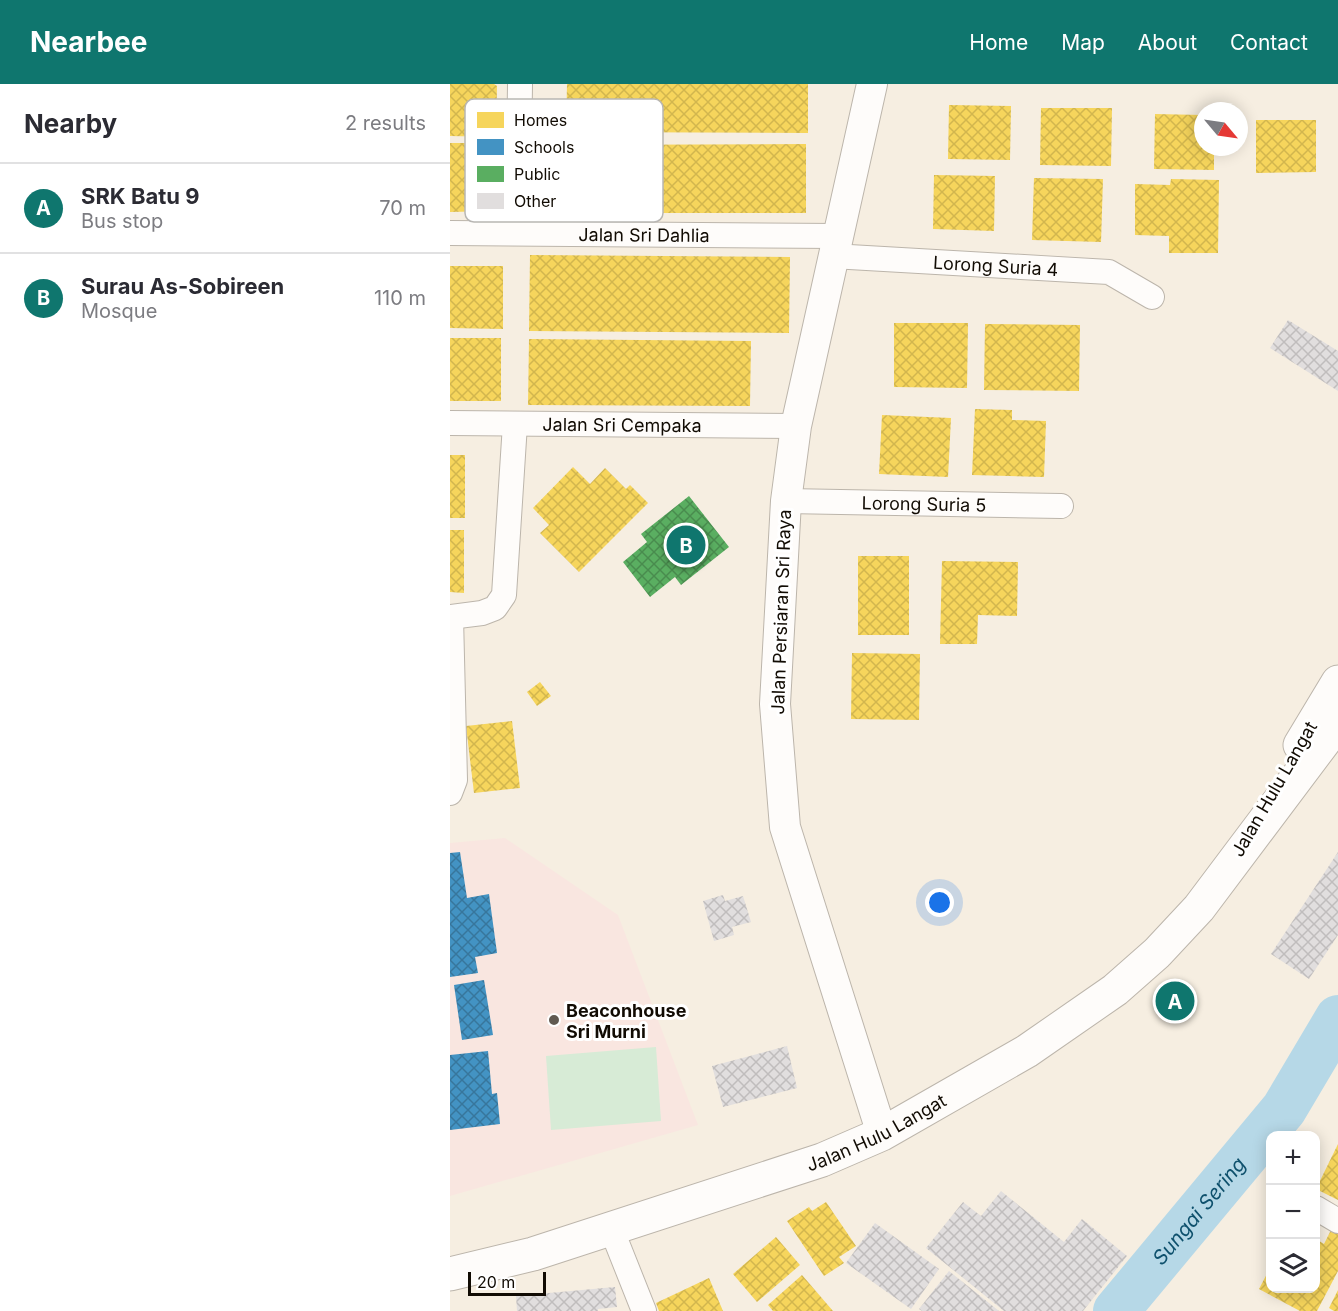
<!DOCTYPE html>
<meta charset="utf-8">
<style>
:root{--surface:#fff;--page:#f7f7f7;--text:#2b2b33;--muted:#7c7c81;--line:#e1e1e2;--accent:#0f766e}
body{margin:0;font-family:Inter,sans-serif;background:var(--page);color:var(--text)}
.controls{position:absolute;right:18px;bottom:18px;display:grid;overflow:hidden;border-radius:12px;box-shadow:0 3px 15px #0003}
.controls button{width:54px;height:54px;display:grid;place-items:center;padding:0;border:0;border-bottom:2px solid var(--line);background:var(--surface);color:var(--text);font:30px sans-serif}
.compass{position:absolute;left:744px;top:18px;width:54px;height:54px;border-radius:50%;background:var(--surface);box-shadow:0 3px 15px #0003;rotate:119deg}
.scale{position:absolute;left:18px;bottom:15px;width:78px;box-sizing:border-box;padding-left:6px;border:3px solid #110b03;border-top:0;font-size:16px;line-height:21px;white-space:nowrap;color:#110b03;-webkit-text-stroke:4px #fff;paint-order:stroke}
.you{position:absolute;left:490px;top:819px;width:21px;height:21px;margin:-15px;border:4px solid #fff;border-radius:50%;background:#1a73e8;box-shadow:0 0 0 9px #1a73e833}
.badge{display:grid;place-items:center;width:39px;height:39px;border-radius:50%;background:var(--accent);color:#fff;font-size:20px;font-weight:700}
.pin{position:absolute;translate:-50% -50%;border:3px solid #fff;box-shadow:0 2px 6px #0006}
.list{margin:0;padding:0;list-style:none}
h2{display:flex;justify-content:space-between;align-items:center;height:78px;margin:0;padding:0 24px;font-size:26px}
h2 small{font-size:20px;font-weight:400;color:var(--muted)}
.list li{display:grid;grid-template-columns:39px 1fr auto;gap:18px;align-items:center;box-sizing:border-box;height:90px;padding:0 24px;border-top:2px solid var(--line)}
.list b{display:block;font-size:22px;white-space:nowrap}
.list p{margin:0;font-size:20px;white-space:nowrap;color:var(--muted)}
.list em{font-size:20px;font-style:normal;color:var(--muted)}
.icon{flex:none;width:33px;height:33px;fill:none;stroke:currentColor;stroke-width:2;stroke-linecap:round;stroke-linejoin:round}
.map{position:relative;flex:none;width:888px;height:1227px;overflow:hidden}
header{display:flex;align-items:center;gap:36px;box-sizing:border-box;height:84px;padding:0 30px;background:var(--accent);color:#fff}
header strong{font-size:28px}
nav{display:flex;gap:33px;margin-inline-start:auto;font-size:21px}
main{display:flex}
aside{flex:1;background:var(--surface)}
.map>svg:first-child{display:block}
</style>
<header>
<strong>Nearbee</strong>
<nav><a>Home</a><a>Map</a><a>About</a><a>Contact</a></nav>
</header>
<main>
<aside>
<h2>Nearby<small>2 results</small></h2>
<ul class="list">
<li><span class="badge">A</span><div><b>SRK Batu 9</b><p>Bus stop</p></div><em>70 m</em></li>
<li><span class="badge">B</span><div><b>Surau As-Sobireen</b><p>Mosque</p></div><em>110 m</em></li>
</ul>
</aside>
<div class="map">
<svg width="888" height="1227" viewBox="0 0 888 1227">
<defs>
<pattern id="homes-cross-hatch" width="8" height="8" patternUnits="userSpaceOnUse" patternTransform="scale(1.5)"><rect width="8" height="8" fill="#f6d55c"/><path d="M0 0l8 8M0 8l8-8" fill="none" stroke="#d2b64e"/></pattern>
<pattern id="schools-cross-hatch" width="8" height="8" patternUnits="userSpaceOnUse" patternTransform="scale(1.5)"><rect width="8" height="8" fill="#4393c3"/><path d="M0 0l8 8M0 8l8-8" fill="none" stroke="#37769c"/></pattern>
<pattern id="public-cross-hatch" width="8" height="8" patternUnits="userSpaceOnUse" patternTransform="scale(1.5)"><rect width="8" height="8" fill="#5aae61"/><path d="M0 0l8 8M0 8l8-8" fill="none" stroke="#498c4e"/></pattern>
<pattern id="building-cross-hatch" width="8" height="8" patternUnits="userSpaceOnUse" patternTransform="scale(1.5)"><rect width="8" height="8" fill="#e1dede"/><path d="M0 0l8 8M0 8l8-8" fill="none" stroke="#c0bdbd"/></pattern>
</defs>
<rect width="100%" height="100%" fill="#f6eee1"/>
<path fill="#f9e6e0" d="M55 754 168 831 248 1041 0 1112V759Z"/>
<path fill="#d7ebd6" d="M206 963 211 1037 101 1046 96 972Z"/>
<g fill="url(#homes-cross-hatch)">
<path d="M0 0H44L47 2 46 53 0 52Z"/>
<path d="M117 0H358V49L116 48Z"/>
<path d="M499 21 561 22 560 76 498 75Z"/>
<path d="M591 24H662L661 82 590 81Z"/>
<path d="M705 30 753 31V63H764V86L704 85Z"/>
<path d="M806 36H866V88L806 89Z"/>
<path d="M0 59H46L45 127 0 128Z"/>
<path d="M356 60V129H102V61Z"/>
<path d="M484 91 545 92 544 147 483 145Z"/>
<path d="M584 94 653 95 651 158 582 156Z"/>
<path d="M721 95 769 96 768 169H719V152L685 151V100L720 101Z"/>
<path d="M80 171 340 173 339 249 79 247Z"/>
<path d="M0 182H53V245L0 244Z"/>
<path d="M444 239H518L517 304 444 303Z"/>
<path d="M535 240 630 241 629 307 534 306Z"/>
<rect x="0" y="254" width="51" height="63"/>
<path d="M79 255 301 257 300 322 78 321Z"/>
<path d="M525 325 562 326V336L596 337 594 393 522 391Z"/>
<path d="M432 331 501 334 498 393 429 390Z"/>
<rect x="0" y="371" width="15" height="63"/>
<path d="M123 383 140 400 155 384 176 405 180 401 198 419 129 488 90 449 99 441 83 424Z"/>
<path d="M0 446H14V509L0 508Z"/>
<rect x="408" y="472" width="51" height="79"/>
<path d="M492 477 568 478 567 532 528 531 527 560H490Z"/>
<path d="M402 569 470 570 469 636 401 635Z"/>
<path d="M90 598 101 612 87 622 77 608Z"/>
<path d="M62 637 70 704 24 709 16 642Z"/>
<path d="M888 1060V1116L866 1105Z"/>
<path d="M376 1118 406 1162 389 1173 394 1179 374 1192 337 1137 359 1123 362 1127Z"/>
<path d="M882 1144 888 1147V1187L867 1227H850L809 1205 820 1184V1204H866V1155L874 1160Z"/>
<path d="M326 1153 350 1181 307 1218 283 1190Z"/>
<path d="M352 1191 383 1227H323L318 1221Z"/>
<path d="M259 1194 273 1227H209L206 1219Z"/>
<path d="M888 1206V1227H884L879 1224Z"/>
</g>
<g fill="url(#schools-cross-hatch)">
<path d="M10 768 17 814 39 810 47 869 25 873 28 889 0 893V769Z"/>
<path d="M34 896 43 951 12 956 4 901Z"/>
<path d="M38 967 42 1010 47 1009 50 1040 0 1046V971Z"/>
</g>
<path fill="url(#public-cross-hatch)" d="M239 412 279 463 231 501 225 493 200 513 173 478 197 458 191 450Z"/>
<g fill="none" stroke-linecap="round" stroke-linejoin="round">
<path stroke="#b6d8e7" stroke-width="46" id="s1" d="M666 1227 834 1025 888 934"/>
</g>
<g fill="url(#building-cross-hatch)">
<path d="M838 236 888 267V307L820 264Z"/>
<path d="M888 768V851L859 895 821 870Z"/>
<path d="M273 811 275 817 293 812 301 838 282 843 284 851 264 857 253 817Z"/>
<path d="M337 962 347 1004 273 1023 262 982Z"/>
<path d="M551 1107 614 1158 632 1135 677 1172 633 1227H554L476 1164 513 1118 531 1132Z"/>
<path d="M425 1139 489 1185 461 1225 396 1179Z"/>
<path d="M499 1187 549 1227H472L469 1225Z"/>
<path d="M165 1203 167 1223 148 1225V1227H67L66 1212Z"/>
</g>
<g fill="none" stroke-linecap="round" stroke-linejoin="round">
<g stroke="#bcb5ab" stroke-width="26">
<g id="minor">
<path id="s2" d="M0 149 387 152"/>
<path d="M68 149 70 0"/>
<path id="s3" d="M382 172 659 188 702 213"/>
<path id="s4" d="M0 339 346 342"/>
<path id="s5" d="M336 417 611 422"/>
<path d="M0 533 32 529 45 524 54 511 65 340"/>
<path d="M0 709 5 696 1 533"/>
<path d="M866 1124 888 1137"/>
<path d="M161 1144 194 1227"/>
</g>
</g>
<g stroke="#bcb5ab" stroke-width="32">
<path id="tertiary" d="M422 0 346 342 336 417 325 620 335 743 432 1050"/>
</g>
<g stroke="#bcb5ab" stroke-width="35">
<g id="secondary">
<path d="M850 661 888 598"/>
<path id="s6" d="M0 1190 83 1170 372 1076 432 1050 577 967 665 906 707 869 749 824 888 639"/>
</g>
</g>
<use href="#minor" stroke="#fefcfa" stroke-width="24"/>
<use href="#tertiary" stroke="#fefcfa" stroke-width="30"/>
<use href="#secondary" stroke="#fefcfa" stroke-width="33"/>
</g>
<circle fill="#615a51" stroke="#fff" stroke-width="2" cx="104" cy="936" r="6"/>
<g text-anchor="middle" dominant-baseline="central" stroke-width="6" stroke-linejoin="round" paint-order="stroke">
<g font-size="18" fill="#110b03" stroke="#fff">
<text stroke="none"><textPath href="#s2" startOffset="194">Jalan Sri Dahlia</textPath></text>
<text stroke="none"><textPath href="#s3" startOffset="164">Lorong Suria 4</textPath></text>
<text stroke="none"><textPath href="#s4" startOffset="172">Jalan Sri Cempaka</textPath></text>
<text stroke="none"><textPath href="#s5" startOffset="138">Lorong Suria 5</textPath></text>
<text transform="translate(331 528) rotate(-88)">Jalan Persiaran Sri Raya</text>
<text transform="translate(824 705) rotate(-60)">Jalan Hulu Langat</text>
<text stroke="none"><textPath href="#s6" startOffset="450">Jalan Hulu Langat</textPath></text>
</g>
<g font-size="18" font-weight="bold" fill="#110b03" stroke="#fff" text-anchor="start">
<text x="116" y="926">Beaconhouse<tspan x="116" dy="21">Sri Murni</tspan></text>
</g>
<g font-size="20" font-style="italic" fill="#0f516d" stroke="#fff">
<text stroke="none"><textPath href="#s1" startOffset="130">Sungai Sering</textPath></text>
</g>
</g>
<rect x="15" y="15" width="198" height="123" rx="9" fill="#fff" stroke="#b8b6b3" stroke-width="1.5"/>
<rect x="27" y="28" width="27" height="16" fill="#f6d55c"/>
<rect x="27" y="55" width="27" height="16" fill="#4393c3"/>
<rect x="27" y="82" width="27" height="16" fill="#5aae61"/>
<rect x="27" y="109" width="27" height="16" fill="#e1dede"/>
<g font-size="16" fill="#110b03">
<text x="64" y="42">Homes</text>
<text x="64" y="69">Schools</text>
<text x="64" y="96">Public</text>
<text x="64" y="123">Other</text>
</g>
</svg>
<div class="controls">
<button>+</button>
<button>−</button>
<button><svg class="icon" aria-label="layers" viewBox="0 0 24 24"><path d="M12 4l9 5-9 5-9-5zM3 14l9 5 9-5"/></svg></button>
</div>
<svg class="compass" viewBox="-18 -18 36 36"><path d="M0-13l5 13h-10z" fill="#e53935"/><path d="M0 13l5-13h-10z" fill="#7c7c81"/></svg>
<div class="scale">20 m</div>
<div class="you"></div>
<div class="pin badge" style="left:725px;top:917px">A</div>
<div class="pin badge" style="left:236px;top:461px">B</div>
</div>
</main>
